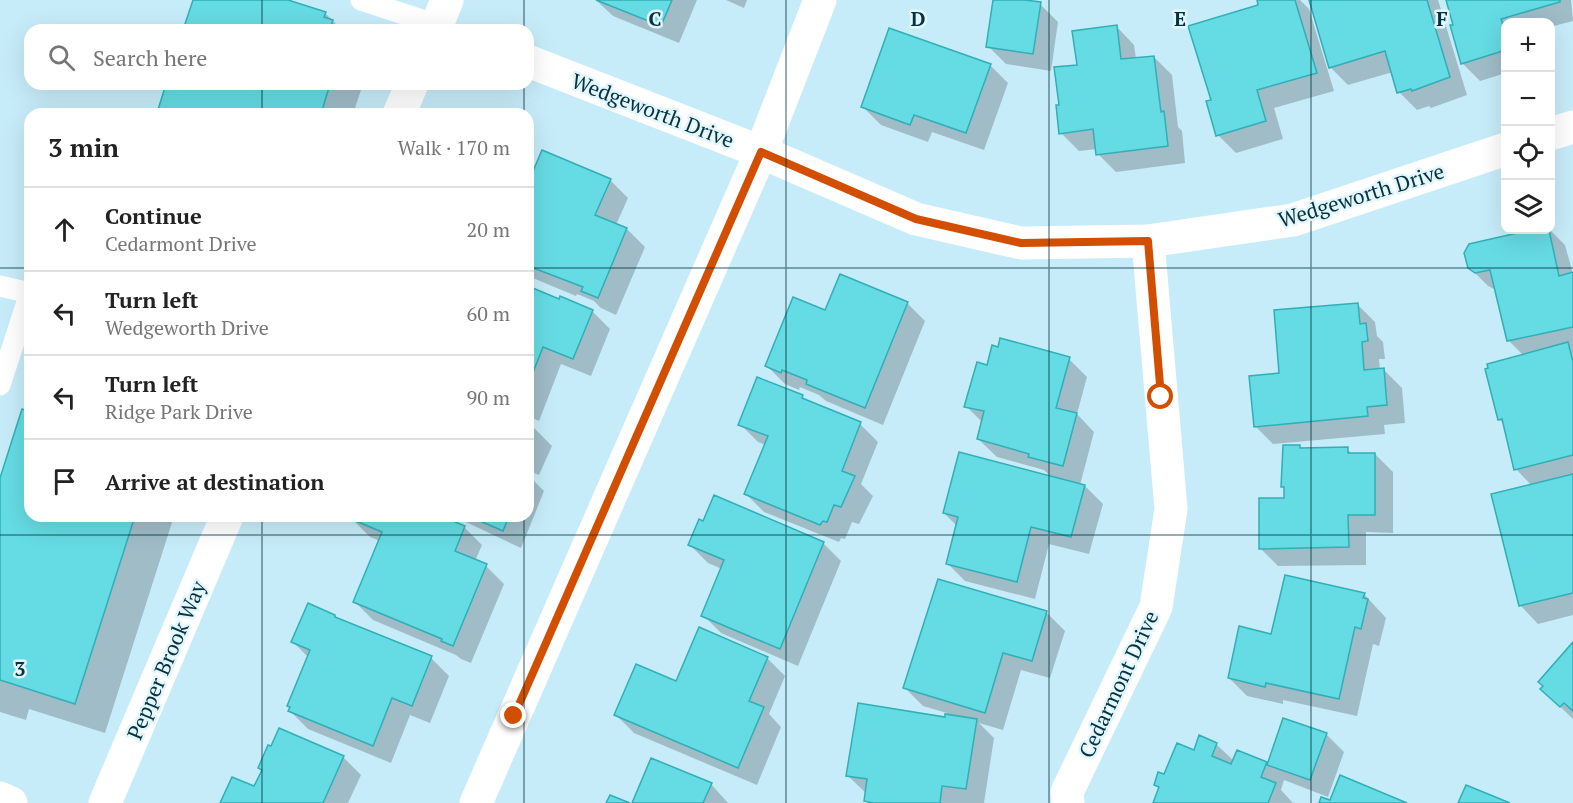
<!DOCTYPE html>
<meta charset="utf-8">
<style>
:root{--surface:#fff;--page:#f2f2f2;--text:#222;--muted:#767676;--line:#e0e0e0}
body{margin:0;font-family:"PT Serif",serif;background:var(--page);color:var(--text)}
.controls{position:absolute;right:18px;top:18px;display:grid;overflow:hidden;border-radius:12px;box-shadow:0 6px 24px #0002}
.controls button{width:54px;height:54px;display:grid;place-items:center;padding:0;border:0;border-bottom:2px solid var(--line);background:var(--surface);color:var(--text);font:30px sans-serif}
.stop{position:absolute;width:18px;height:18px;margin:-14px;border:4px solid #d24e01;border-radius:50%;background:#fff}
.stop.end{background:#d24e01;border-color:#fff;box-shadow:0 2px 6px #0008}
.list{margin:0;padding:0;list-style:none}
h2{display:flex;justify-content:space-between;align-items:center;height:78px;margin:0;padding:0 24px;font-size:26px}
h2 small{font-size:20px;font-weight:400;color:var(--muted)}
.list li{display:grid;grid-template-columns:39px 1fr auto;gap:18px;align-items:center;box-sizing:border-box;height:84px;padding:0 24px;border-top:2px solid var(--line)}
.list b{display:block;font-size:22px;white-space:nowrap}
.list p{margin:0;font-size:20px;white-space:nowrap;color:var(--muted)}
.list em{font-size:20px;font-style:normal;color:var(--muted)}
.icon{flex:none;width:33px;height:33px;fill:none;stroke:currentColor;stroke-width:2;stroke-linecap:round;stroke-linejoin:round}
.map{position:relative;flex:none;width:1573px;height:803px;overflow:hidden}
.search{position:absolute;background:var(--surface);box-shadow:0 6px 24px #0002;left:24px;top:24px;width:510px;height:66px;display:flex;align-items:center;gap:15px;box-sizing:border-box;padding:0 21px;border-radius:18px;color:var(--muted);font-size:22px}
.panel{position:absolute;background:var(--surface);box-shadow:0 6px 24px #0002;left:24px;top:108px;width:510px;height:414px;border-radius:18px}
.map>svg:first-child{display:block}
</style>
<div class="map">
<svg width="1573" height="803" viewBox="0 0 1573 803">
<rect width="100%" height="100%" fill="#c7ecf9"/>
<g fill="#0003">
<path d="M194 0H283L325 13 342 30H185Z"/>
<path d="M596 0H697L679 43 613 16Z"/>
<path d="M726 0H747L744 8Z"/>
<path d="M995 0H1016L1040 4 1058 22 1051 71 1006 64 988 46Z"/>
<path d="M1259 0H1300L1309 9 1334 91 1274 108 1283 139 1236 153 1218 135 1260 6Z"/>
<path d="M1310 0H1438L1467 95 1431 108 1429 106 1417 110 1399 92 1393 72 1348 85 1330 67Z"/>
<path d="M1447 0H1571L1573 21 1550 27V22H1506V73L1480 81 1462 63Z"/>
<path d="M1116 26 1134 45 1136 59 1154 57 1172 75 1178 127 1182 131 1185 163 1116 172 1098 154 1097 149 1079 151 1061 133V106L1078 67Z"/>
<path d="M990 65 1008 83 984 150 932 132 928 142 881 125 863 107Z"/>
<path d="M168 84H363L353 114H160L159 112Z"/>
<path d="M610 180 628 198 616 225 627 229 645 247 616 315 601 308 594 301 577 294 576 296 528 276V187Z"/>
<path d="M1537 230H1550L1565 245 1573 274V615L1538 624 1520 605 1532 486 1516 469 1504 424 1500 420 1524 356 1508 340 1496 290 1488 286 1469 267 1470 245Z"/>
<path d="M528 288 592 311 610 329 591 376 561 364 539 421 528 416Z"/>
<path d="M907 303 925 321 883 425 826 401 819 395 800 387 799 390 785 384 767 366 826 312Z"/>
<path d="M1357 304 1375 322 1377 336 1383 342 1385 359H1379L1380 370H1384L1402 388 1405 423 1384 425 1385 434 1273 444 1255 426 1281 375Z"/>
<path d="M1069 359 1087 377 1077 414 1094 432 1080 485 1085 486 1103 504 1089 554 1049 544 1035 599 965 581 947 563 957 526 944 513 1051 477 1044 470 997 457 978 439 983 423 966 406 988 366Z"/>
<path d="M802 396 807 402 860 424 878 442 861 484 873 496 859 524 852 522 845 539 841 538 839 542 764 512 746 494 766 445 758 442 740 424Z"/>
<path d="M30 401V516H174L105 733 29 709 26 720 0 712V482Z"/>
<path d="M528 425 534 428 552 446 539 475 529 471 528 475Z"/>
<path d="M1299 446 1302 449H1347L1352 454H1375L1393 472V533L1366 532V565L1278 566 1260 548 1285 499V489L1283 487Z"/>
<path d="M528 475 544 491 521 548 453 516H528Z"/>
<path d="M353 516H437L464 527 482 545 475 561 486 566 504 584 471 663 461 659 456 655 373 620 355 602 380 541 370 537 352 519Z"/>
<path d="M823 543 841 561 798 666 721 633 703 615 722 569 708 563 690 545Z"/>
<path d="M939 580 1047 613 1065 631 1050 678 1021 670 1003 730 979 723 994 738 984 803H868L866 800 867 794 848 776 946 719 947 713 923 706 905 688Z"/>
<path d="M1364 594 1386 618 1379 646 1373 644 1357 716 1283 700V704L1247 696 1229 678 1272 636Z"/>
<path d="M334 616 338 619 431 658 449 676 430 723 410 715 391 763 308 729 290 711 308 657 293 642Z"/>
<path d="M1573 644V719L1542 689Z"/>
<path d="M767 658 785 676 769 714 781 727 757 785 634 733 616 715 677 683Z"/>
<path d="M1284 719 1326 734 1344 752 1328 797 1284 780 1281 790 1293 803H1154L1160 789 1155 784 1194 752 1216 744 1234 761 1266 764 1268 766Z"/>
<path d="M343 757 361 775 348 803H222L255 788Z"/>
<path d="M711 784 728 803H633Z"/>
</g>
<g fill="#65dbe3" stroke="#30afb7" stroke-width="1.5">
<path d="M193 0H288L326 12 324 17 333 20 330 29 334 30H183Z"/>
<path d="M596 0H672L661 26Z"/>
<path d="M993 0H1025L1041 2 1033 54 986 47Z"/>
<path d="M1257 0H1295L1317 73 1257 90 1266 121 1216 136 1206 101 1211 100 1188 26 1258 5Z"/>
<path d="M1309 0H1427L1450 77 1412 91 1411 89 1397 93 1385 51 1329 68Z"/>
<path d="M1446 0H1560V2L1501 19 1506 34V50L1461 64 1450 25H1453Z"/>
<path d="M1117 25 1121 59 1154 56 1161 112 1164 111 1168 146 1096 155 1093 129 1059 134 1056 105H1059L1054 67 1077 65 1072 31Z"/>
<path d="M889 28 991 64 966 133 914 115 910 125 861 107Z"/>
<path d="M166 84H330L321 114H161L157 113Z"/>
<path d="M542 150 611 179 595 215 627 228 598 298 581 291 583 287 528 266V183Z"/>
<path d="M1530 230H1549L1559 276 1573 272V327L1507 341 1490 270 1475 273 1468 268 1464 253 1469 244Z"/>
<path d="M840 274 908 302 865 408 806 384 807 380 782 370 781 373 765 366 793 297 825 310Z"/>
<path d="M528 286 559 299 560 296 593 310 573 359 543 347 528 385Z"/>
<path d="M1358 303 1360 324 1366 323 1368 341 1362 342 1364 370 1384 368 1387 405 1367 407 1368 416 1254 427 1249 376 1279 373 1274 310Z"/>
<path d="M1000 338 1070 357 1056 408 1077 413 1063 466 1028 457 1029 454 977 439 984 411 964 407 977 362 987 365 992 345 998 347Z"/>
<path d="M1568 342 1573 362V455L1514 470 1502 419 1498 420 1485 369 1488 368 1487 364Z"/>
<path d="M757 377 803 395 802 398 861 422 842 471 855 476 841 507 834 505 827 522 823 521 820 525 744 494 768 436 738 425Z"/>
<path d="M30 396V516H135L75 704 0 680V478L22 409 25 410Z"/>
<path d="M1283 445H1300V448L1348 447V453H1375V515H1348L1349 547 1259 549V498H1284V487H1281Z"/>
<path d="M959 452 1085 485 1071 537 1031 527 1017 582 946 564 958 517 943 513Z"/>
<path d="M1573 474V593L1519 606 1491 494Z"/>
<path d="M714 495 824 542 780 649 701 616 724 560 688 545 699 519 703 521Z"/>
<path d="M352 516H441L465 526 455 551 487 564 453 646 441 641 442 639 353 602 382 532 351 519Z"/>
<path d="M473 516H509L503 531 473 518Z"/>
<path d="M1285 575 1365 593 1363 598 1368 599 1361 629 1355 627 1339 699 1266 683 1265 687 1228 678 1239 626 1271 634Z"/>
<path d="M938 579 1047 611 1032 661 1003 653 985 713 903 688Z"/>
<path d="M308 603 335 615V617L432 656 412 706 392 698 373 746 288 711 290 707 287 706 310 650 291 642Z"/>
<path d="M699 627 768 657 749 701 764 707 738 768 614 715 636 664 676 681Z"/>
<path d="M1573 642V711L1564 703 1560 707 1540 689 1543 686 1538 682Z"/>
<path d="M858 703 945 717V714L977 719 966 789 942 786 940 803H873L864 801 867 779 846 776Z"/>
<path d="M1283 718 1327 733 1310 780 1267 765Z"/>
<path d="M279 728 344 756 323 803H220L232 777 254 786 262 770 258 768 268 745 271 746Z"/>
<path d="M1199 735 1217 743 1212 756 1231 764 1237 750 1267 762 1261 777 1276 783 1268 803H1153L1159 787 1154 785 1158 772 1164 774 1177 743 1194 750Z"/>
<path d="M651 758 712 783 703 803H632Z"/>
<path d="M1340 775 1407 803H1319L1321 797 1330 800Z"/>
<path d="M1466 785 1510 803H1458Z"/>
<path d="M610 795 630 803H606Z"/>
</g>
<g fill="none" stroke-linecap="round" stroke-linejoin="round">
<g stroke="#fff" stroke-width="21">
<path d="M361 0 437 25"/>
<path d="M0 286 30 293"/>
<path d="M0 385 30 293"/>
</g>
<g stroke="#fff" stroke-width="33">
<path d="M435 30 447 0"/>
<path d="M528 61 761 152 916 219 1021 243 1148 241 1293 220 1506 149"/>
<path d="M399 114 412 84"/>
<path d="M1550 134 1573 127"/>
<path d="M105 803 227 516"/>
<path d="M476 803 761 152 820 0"/>
<path d="M1068 803 1067 792 1156 607 1171 509 1148 241"/>
</g>
<path stroke="#fff" stroke-width="33" d="M0 798 11 803"/>
</g>
<g fill="none" stroke-linecap="round" stroke-linejoin="round">
<path stroke="#d24e01" stroke-width="8" d="M514 716 761 152 916 219 1021 243 1148 241 1161 397"/>
</g>
<path fill="none" stroke="#033340" stroke-width="1.5" stroke-opacity="0.55" d="M262 0V30M524 0V30M786 0V803M1049 0V803M1311 0V803M262 84V114M524 84V114M0 268H30M528 268H1573M262 516V803M524 516V803M0 535H1573"/>
<g text-anchor="middle" dominant-baseline="central" stroke-width="5" stroke-linejoin="round" paint-order="stroke">
<g font-size="21" fill="#033340" stroke="#e3f6fc">
<text transform="translate(653 110) rotate(21)">Wedgeworth Drive</text>
<text transform="translate(1361 195) rotate(-17)">Wedgeworth Drive</text>
<text transform="translate(166 660) rotate(-67)">Pepper Brook Way</text>
<text transform="translate(1118 684) rotate(-65)">Cedarmont Drive</text>
</g>
</g>
<g font-size="20" text-anchor="middle" font-weight="bold" fill="#033340" stroke="#e3f6fc" stroke-width="5" stroke-linejoin="round" paint-order="stroke">
<text x="655" y="26">C</text>
<text x="918" y="26">D</text>
<text x="1180" y="26">E</text>
<text x="1442" y="26">F</text>
<text x="20" y="676">3</text>
</g>
</svg>
<div class="controls">
<button>+</button>
<button>−</button>
<button><svg class="icon" aria-label="locate" viewBox="0 0 24 24"><circle cx="12" cy="12" r="6"/><path d="M12 2v4M12 18v4M2 12h4M18 12h4"/></svg></button>
<button><svg class="icon" aria-label="layers" viewBox="0 0 24 24"><path d="M12 4l9 5-9 5-9-5zM3 14l9 5 9-5"/></svg></button>
</div>
<div class="stop" style="left:1161px;top:397px"></div>
<div class="stop end" style="left:514px;top:716px"></div>
<div class="search"><svg class="icon" aria-label="search" viewBox="0 0 24 24"><circle cx="10" cy="10" r="6"/><path d="M15 15l6 6"/></svg>Search here</div>
<section class="panel">
<h2>3 min<small>Walk · 170 m</small></h2>
<ul class="list">
<li><svg class="icon" aria-label="ahead" viewBox="0 0 24 24"><path d="M12 20V5M6 11l6-6 6 6"/></svg><div><b>Continue</b><p>Cedarmont Drive</p></div><em>20 m</em></li>
<li><svg class="icon" aria-label="left" viewBox="0 0 24 24"><path d="M17 20v-9H6M10 6l-5 5 5 5"/></svg><div><b>Turn left</b><p>Wedgeworth Drive</p></div><em>60 m</em></li>
<li><svg class="icon" aria-label="left" viewBox="0 0 24 24"><path d="M17 20v-9H6M10 6l-5 5 5 5"/></svg><div><b>Turn left</b><p>Ridge Park Drive</p></div><em>90 m</em></li>
<li><svg class="icon" aria-label="arrive" viewBox="0 0 24 24"><path d="M6 21V4h12l-3 4 3 4H6"/></svg><div><b>Arrive at destination</b></div></li>
</ul>
</section>
</div>
